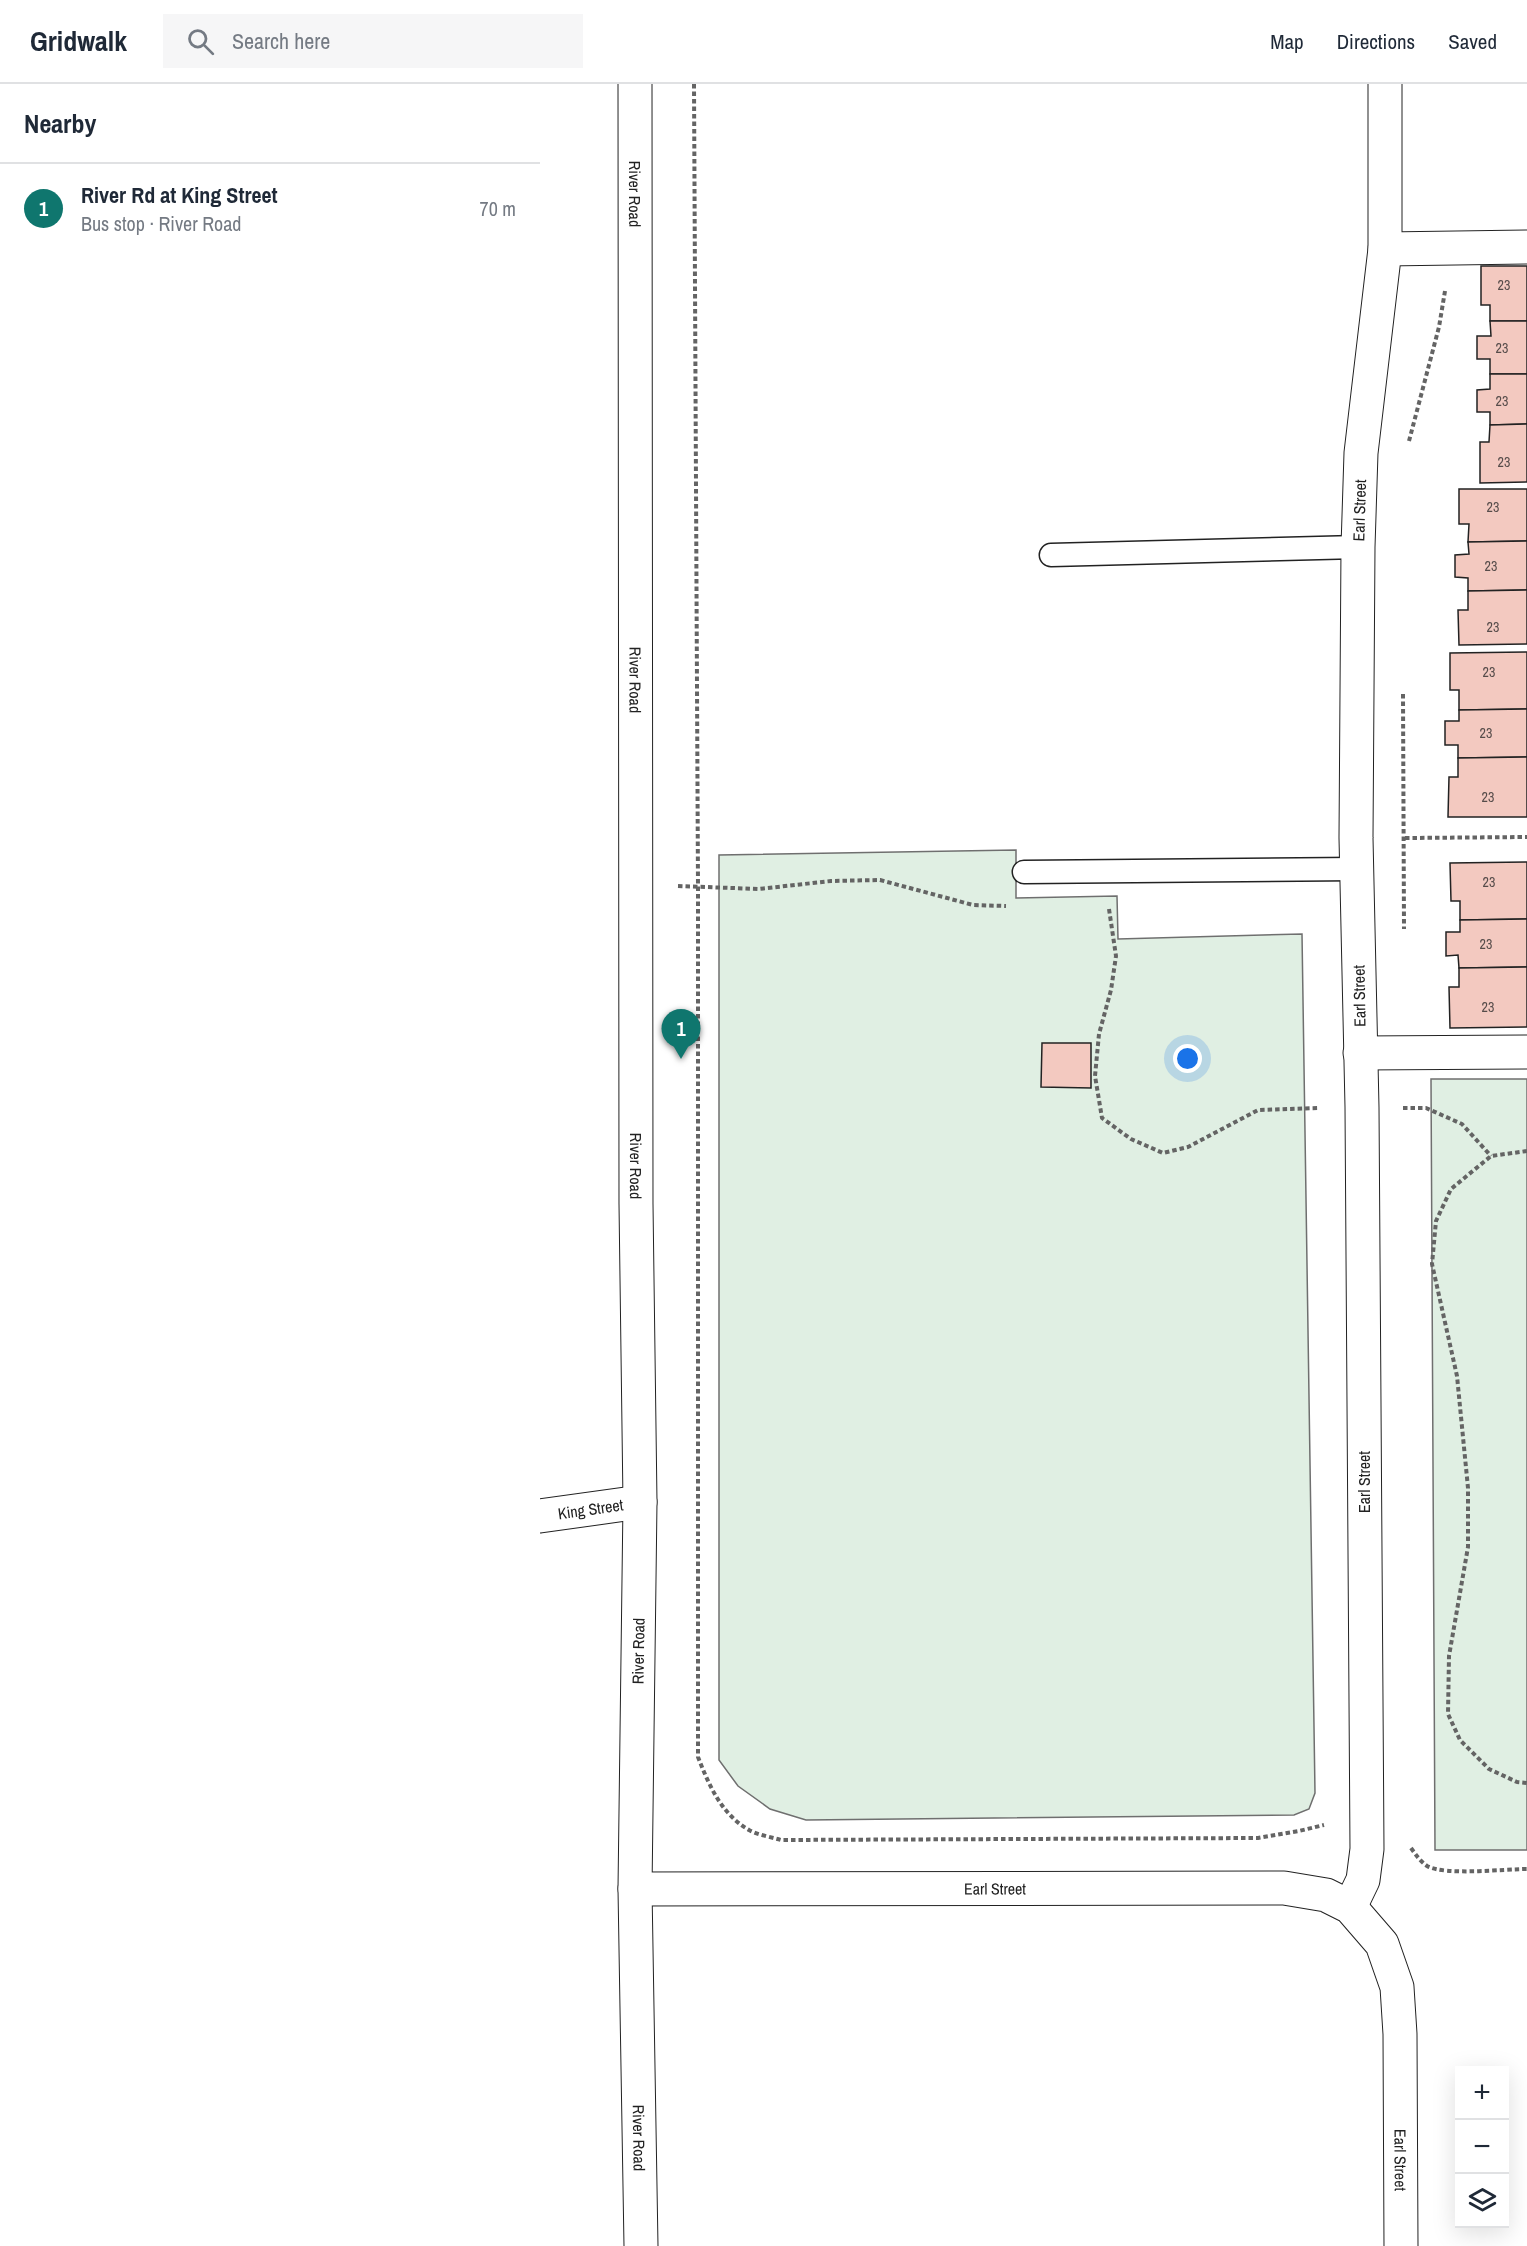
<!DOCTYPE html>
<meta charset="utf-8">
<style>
:root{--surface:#fff;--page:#f6f6f7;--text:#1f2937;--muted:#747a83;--line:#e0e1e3;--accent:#0f766e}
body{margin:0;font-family:"Archivo Narrow",sans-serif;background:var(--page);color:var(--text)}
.controls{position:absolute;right:18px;bottom:18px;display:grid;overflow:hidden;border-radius:0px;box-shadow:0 6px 24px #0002}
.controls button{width:54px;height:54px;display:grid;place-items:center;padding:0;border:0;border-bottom:2px solid var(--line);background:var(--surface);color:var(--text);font:30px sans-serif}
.you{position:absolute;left:648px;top:975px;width:21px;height:21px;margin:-15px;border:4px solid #fff;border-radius:50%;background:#1a73e8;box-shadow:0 0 0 9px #1a73e833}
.badge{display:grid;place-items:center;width:39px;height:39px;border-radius:50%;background:var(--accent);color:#fff;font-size:20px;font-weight:700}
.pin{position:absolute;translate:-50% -50px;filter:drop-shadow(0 2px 3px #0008)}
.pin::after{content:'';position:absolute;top:32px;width:21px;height:18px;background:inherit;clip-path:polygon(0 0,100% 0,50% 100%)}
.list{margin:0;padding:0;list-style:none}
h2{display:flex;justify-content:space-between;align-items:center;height:78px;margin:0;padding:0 24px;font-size:26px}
h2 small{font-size:20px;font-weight:400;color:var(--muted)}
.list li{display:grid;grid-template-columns:39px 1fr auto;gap:18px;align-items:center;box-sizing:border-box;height:90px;padding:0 24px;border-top:2px solid var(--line)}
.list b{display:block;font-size:22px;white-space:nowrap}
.list p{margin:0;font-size:20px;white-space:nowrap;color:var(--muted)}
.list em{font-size:20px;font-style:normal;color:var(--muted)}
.icon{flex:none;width:33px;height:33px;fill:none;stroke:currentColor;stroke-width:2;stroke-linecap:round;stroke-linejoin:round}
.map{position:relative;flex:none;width:987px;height:2162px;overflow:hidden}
header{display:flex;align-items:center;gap:36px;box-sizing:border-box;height:84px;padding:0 30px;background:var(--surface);border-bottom:2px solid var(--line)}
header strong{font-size:28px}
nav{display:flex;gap:33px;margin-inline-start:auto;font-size:21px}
.search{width:420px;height:54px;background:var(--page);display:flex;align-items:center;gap:15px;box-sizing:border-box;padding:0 21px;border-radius:0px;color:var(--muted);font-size:22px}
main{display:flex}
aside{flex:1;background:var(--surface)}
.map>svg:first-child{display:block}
</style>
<header>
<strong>Gridwalk</strong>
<div class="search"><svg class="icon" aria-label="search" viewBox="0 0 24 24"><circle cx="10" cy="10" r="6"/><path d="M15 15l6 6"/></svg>Search here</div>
<nav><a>Map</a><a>Directions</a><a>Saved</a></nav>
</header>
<main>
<aside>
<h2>Nearby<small></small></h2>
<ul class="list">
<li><span class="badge">1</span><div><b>River Rd at King Street</b><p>Bus stop · River Road</p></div><em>70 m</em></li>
</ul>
</aside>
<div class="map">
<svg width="987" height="2162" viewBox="0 0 987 2162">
<rect width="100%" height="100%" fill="#fff"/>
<g fill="#e0efe3" stroke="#6f6f6f" stroke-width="1.5">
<path d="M476 766V814L577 812 578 855 762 850 775 1709 769 1725 754 1731 266 1736 230 1725 198 1702 179 1676V771Z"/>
<path d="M891 995H987V1766H895Z"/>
</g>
<g fill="#f3c9c0" stroke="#222" stroke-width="1.5">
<path d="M941 182H987V237H950V221H941Z"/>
<path d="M950 237H987V290H950V275H937V252H951Z"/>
<path d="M950 290H987V340L950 341V328H937V306L950 305Z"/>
<path d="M987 340V398L940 399V358H949L950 341Z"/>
<path d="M919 405H987V457L928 458 929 440H919Z"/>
<path d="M987 457V506L928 507V494L915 493V471L929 470 928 458Z"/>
<path d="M987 506V560L919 561 918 526H928V507Z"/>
<path d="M987 568V625L919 626V606H910V569Z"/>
<path d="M987 625V673L918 674V661H905V637H919V626Z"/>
<path d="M987 673V733H908L909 693H918V674Z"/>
<path d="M987 778V835L920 836V817H911L910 779Z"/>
<path d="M987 835V883L919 884 918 871 906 872V848H920V836Z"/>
<path d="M987 883V943L910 944 909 903H919V884Z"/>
<path d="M502 959H551V1004L501 1003Z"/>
</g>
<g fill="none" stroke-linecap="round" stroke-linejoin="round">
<g stroke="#222" stroke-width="25">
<g id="service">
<path d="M511 471 818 463"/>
<path d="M484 788 817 785"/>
</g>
</g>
<g stroke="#222" stroke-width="35">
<g id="minor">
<path d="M845 165 987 163"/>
<path d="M820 969 987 968"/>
<path id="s1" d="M0 1432 100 1418"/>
<path id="s2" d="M95 1805 744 1804 786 1811 810 1823 842 1860 857 1903 860 1950 861 2162"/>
<path id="s3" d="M810 1823 823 1796 827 1765 822 1023 816 754 818 463 821 369 845 165V0"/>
</g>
</g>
<g stroke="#222" stroke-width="35">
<g id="primary">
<path id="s4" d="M95 0 96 1120 100 1418 95 1805 101 2162"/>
</g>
</g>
<g stroke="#646464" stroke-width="4" stroke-dasharray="4.5 3" stroke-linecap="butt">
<path d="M154 0 158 803V1673C169 1701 181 1730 209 1746 218 1751 231 1753 241 1756L718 1754 759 1747 784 1741"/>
<path d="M869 357 899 243 905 207"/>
<path d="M863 610 864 845"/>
<path d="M865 754 987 753"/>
<path d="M138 802 219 805 291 797 340 796 433 821 466 822"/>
<path d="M569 825 576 872 571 906 559 950 555 992 562 1034 591 1055 623 1069 648 1063 718 1026 778 1024"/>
<path d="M863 1024H886L922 1040 951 1072"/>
<path d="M987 1067 951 1072 911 1105 896 1137 892 1180 917 1292 928 1404V1463L909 1572 908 1630 920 1656 949 1685 977 1698 987 1699"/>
<path d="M871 1764C876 1771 880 1777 887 1782 905 1792 965 1785 987 1785"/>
</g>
<use href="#service" stroke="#fff" stroke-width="22"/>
<use href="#minor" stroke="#fff" stroke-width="33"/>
<use href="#primary" stroke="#fff" stroke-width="33"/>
</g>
<g text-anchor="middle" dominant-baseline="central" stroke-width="4.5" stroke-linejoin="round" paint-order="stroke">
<g font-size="14" fill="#564c4a">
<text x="964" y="201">23</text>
<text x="962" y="264">23</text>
<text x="962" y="317">23</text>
<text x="964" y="378">23</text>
<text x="953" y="423">23</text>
<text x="951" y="482">23</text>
<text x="953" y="543">23</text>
<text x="949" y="588">23</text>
<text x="946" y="649">23</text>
<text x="948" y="713">23</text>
<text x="949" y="798">23</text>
<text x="946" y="860">23</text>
<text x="948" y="923">23</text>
</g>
<g font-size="16" fill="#222" stroke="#fff">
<text stroke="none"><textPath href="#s4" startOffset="110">River Road</textPath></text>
<text stroke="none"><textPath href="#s3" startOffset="1400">Earl Street</textPath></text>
<text stroke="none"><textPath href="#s4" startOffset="596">River Road</textPath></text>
<text transform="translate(819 912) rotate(-91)">Earl Street</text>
<text stroke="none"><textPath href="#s4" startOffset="1082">River Road</textPath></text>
<text transform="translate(824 1398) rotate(-90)">Earl Street</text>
<text stroke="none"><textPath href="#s1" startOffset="51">King Street</textPath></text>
<text transform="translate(98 1567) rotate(-89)">River Road</text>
<text stroke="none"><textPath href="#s2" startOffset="360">Earl Street</textPath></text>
<text stroke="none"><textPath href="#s4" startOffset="2054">River Road</textPath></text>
<text stroke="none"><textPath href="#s2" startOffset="986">Earl Street</textPath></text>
</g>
</g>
</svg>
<div class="controls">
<button>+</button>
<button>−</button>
<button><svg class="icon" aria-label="layers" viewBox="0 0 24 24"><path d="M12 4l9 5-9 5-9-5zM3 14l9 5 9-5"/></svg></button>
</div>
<div class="you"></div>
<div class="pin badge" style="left:141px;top:975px">1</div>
</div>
</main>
